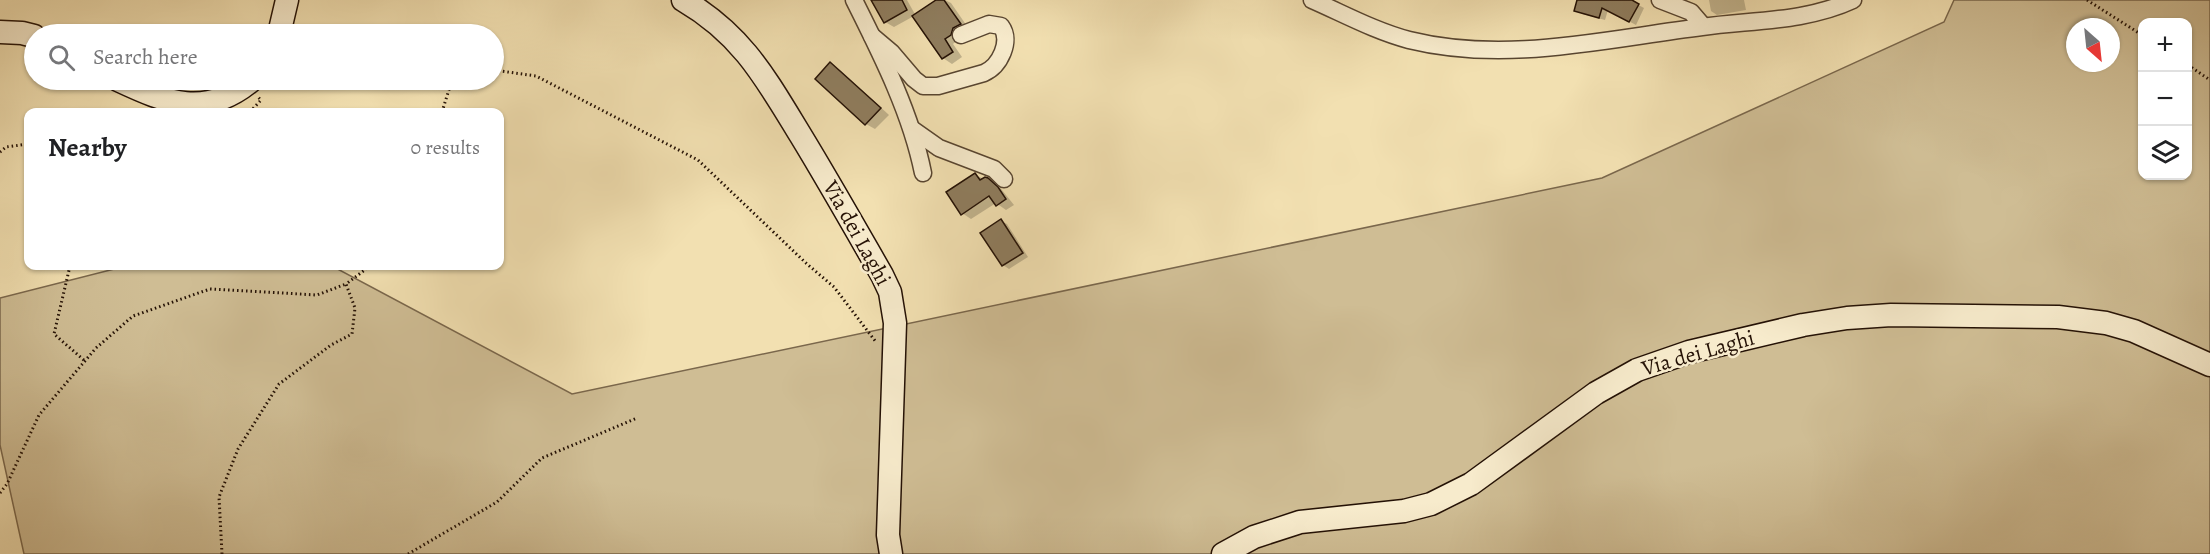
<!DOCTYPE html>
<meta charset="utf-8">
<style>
:root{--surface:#fff;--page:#f6f6f6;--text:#202124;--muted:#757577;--line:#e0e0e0}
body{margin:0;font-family:Alegreya,serif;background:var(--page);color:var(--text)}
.controls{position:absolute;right:18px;top:18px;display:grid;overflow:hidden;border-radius:12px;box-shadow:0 2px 4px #0004}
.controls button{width:54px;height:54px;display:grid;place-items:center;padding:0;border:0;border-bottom:2px solid var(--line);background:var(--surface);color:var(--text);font:30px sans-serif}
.compass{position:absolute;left:2066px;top:18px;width:54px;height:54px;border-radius:50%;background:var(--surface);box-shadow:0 2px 4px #0004;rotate:153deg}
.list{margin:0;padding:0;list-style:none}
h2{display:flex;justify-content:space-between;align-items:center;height:78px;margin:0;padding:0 24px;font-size:26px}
h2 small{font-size:20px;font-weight:400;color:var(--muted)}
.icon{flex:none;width:33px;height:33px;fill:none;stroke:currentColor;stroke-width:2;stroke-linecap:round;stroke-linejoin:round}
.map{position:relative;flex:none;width:2210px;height:554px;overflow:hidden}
.search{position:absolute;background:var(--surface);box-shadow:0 2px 4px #0004;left:24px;top:24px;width:480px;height:66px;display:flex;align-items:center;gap:15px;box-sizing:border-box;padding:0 21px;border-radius:33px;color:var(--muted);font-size:22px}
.panel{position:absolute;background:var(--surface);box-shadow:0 2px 4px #0004;left:24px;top:108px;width:480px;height:162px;border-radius:12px}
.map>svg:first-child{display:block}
</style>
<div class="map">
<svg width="2210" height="554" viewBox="0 0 2210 554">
<rect width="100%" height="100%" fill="#f2e0b1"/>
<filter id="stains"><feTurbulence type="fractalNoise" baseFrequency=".00333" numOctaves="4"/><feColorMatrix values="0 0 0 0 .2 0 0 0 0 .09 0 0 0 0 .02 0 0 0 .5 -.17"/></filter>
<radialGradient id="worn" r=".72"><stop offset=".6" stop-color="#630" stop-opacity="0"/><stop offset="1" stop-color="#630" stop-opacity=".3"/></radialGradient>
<path fill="#cfbd94" stroke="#7a674c" stroke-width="1.5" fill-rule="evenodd" d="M1954 0H2210V554H24L0 445V298L126 266H332L572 394 1602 178 1944 22ZM2142 22H2188V176H2142ZM2075 27H2111V63H2075Z"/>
<g fill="#0003">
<path d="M873 0H907L916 16 939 0H945L951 3 969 29 953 44 962 57 952 64 943 58 914 16 894 27 885 22Z"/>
<path d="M1579 0H1629L1644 8 1636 25 1608 10 1605 20 1582 14 1576 10Z"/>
<path d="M1709 0H1744L1746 10 1717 15 1711 11Z"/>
<path d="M830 64 840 70 889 115 875 129 866 124 817 79Z"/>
<path d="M975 175 998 185 1014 205 1006 210 996 203 971 219 962 213Z"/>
<path d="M1001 221 1007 224 1028 257 1009 269 1003 265Z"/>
</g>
<g fill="#8f7d5e" stroke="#241105" stroke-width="1.5">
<path d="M871 0H902L907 10 884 23Z"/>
<path d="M936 0H944L961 24 953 28 951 35 945 39 953 52 942 59 912 16Z"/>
<path d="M1577 0H1632L1639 4 1629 22 1602 8 1599 18 1574 11Z"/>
<path d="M830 62 881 108 865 125 815 79Z"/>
<path d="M975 173 980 180 985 177 988 178 998 187 1006 199 996 206 989 196 961 215 946 192Z"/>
<path d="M1001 219 1023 253 1002 266 980 233Z"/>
</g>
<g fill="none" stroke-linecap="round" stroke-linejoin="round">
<g stroke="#584530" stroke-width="19">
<g id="minor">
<path d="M854 0C881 54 911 113 923 173"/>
<path d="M1312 0C1344 14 1375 31 1409 40 1506 64 1605 39 1702 27 1752 20 1806 22 1853 0"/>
<path d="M1660 0 1691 12 1703 26"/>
<path d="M872 36 891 52 914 79 923 86H938L984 73C1000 66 1012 41 1001 26L989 24 961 35"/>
<path d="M912 129 939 148 994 169 1004 179"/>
</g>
</g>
<g stroke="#241105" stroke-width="25">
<g id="secondary">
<path d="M683 0C743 35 766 79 801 136 829 182 855 228 882 275L890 292 895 323 888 535 891 554"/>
<path d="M0 32 22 33 34 36"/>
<path d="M279 34 287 0"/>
<path d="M118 80C167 103 206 119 252 80"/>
<path d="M1223 554 1254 537 1300 522 1404 511 1431 504 1471 484 1596 393 1637 370 1689 352 1803 325 1847 318 1891 315 2058 317 2106 323 2134 331 2210 365"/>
</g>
</g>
<g stroke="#241105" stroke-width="3" stroke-dasharray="1.5 3" stroke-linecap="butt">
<path d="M2087 0 2142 35"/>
<path d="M2188 65 2210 80"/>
<path d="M494 70 536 76 698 160 807 264 834 287 876 342"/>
<path d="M250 112 261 100 258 97"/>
<path d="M442 112 452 80"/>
<path d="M0 152 6 147 28 144"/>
<path d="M70 266 54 334 85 361"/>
<path d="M0 493 7 484 39 415 96 348 133 316 210 289 317 295 346 284"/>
<path d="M222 554 219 497 238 449 279 384 331 345 352 334 355 308 346 284 370 266"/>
<path d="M408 554 497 502 542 458 637 418"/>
</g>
<use href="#minor" stroke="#f7ebcc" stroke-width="16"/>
<use href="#secondary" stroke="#f7ebcc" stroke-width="22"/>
</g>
<g text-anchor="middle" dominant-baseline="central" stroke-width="5" stroke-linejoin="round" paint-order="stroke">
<g font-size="22" fill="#241105" stroke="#f7ebcc">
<text transform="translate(857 233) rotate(61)">Via dei Laghi</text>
<text transform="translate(1698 353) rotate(-16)">Via dei Laghi</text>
</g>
</g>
<rect width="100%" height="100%" filter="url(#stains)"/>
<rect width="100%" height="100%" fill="url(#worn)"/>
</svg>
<div class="controls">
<button>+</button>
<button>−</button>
<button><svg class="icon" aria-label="layers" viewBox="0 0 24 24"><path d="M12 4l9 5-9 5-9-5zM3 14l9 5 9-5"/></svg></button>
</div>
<svg class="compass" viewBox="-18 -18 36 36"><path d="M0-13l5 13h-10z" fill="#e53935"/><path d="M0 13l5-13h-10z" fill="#757577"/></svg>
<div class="search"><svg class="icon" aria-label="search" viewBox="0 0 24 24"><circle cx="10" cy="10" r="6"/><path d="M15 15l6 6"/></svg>Search here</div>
<section class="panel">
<h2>Nearby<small>0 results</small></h2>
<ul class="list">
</ul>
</section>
</div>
